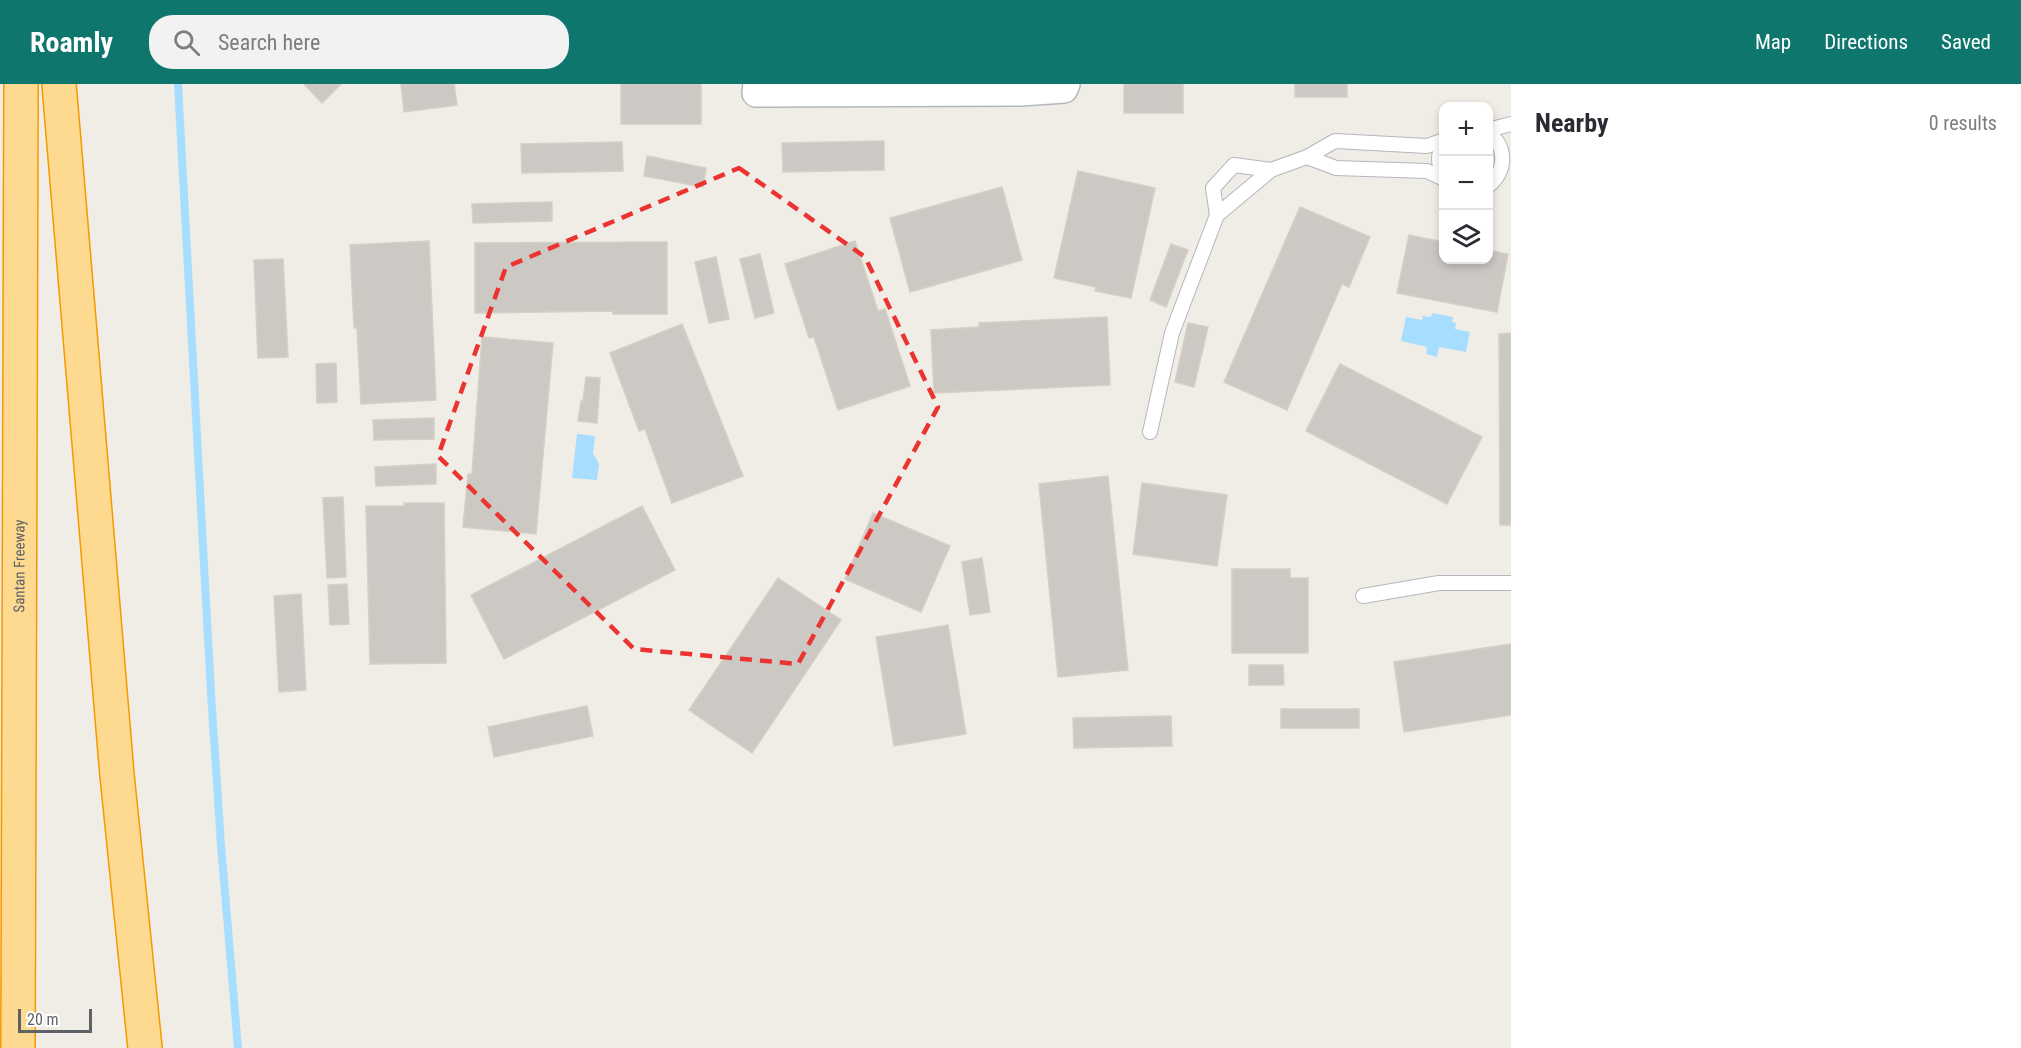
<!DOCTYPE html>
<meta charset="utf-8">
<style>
:root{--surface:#fff;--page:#f2f2f3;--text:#2b2b33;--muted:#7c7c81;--line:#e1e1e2;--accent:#0f766e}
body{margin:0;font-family:"Roboto Condensed",sans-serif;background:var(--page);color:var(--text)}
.controls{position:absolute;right:18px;top:18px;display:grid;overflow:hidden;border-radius:12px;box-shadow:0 3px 9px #0003}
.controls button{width:54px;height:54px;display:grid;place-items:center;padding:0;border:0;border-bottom:2px solid var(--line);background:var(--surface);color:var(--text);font:30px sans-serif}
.scale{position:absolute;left:18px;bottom:15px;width:74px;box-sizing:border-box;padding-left:6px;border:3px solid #5e6266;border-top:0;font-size:16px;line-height:21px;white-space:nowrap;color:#5e6266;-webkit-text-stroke:4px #fff;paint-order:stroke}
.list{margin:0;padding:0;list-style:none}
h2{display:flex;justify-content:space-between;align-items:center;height:78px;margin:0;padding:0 24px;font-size:26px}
h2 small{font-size:20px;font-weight:400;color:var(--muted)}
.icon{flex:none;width:33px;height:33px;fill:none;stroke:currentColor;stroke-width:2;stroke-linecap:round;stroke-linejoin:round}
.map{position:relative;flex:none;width:1511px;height:964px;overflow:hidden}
header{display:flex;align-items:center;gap:36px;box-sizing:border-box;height:84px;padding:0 30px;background:var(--accent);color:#fff}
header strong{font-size:28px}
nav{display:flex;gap:33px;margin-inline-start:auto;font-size:21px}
.search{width:420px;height:54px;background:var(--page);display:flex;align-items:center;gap:15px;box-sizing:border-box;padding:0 21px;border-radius:24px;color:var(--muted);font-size:22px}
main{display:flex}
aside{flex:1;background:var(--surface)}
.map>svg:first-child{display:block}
</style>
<header>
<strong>Roamly</strong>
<div class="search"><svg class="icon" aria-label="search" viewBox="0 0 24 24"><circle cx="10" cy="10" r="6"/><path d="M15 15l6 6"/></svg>Search here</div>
<nav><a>Map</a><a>Directions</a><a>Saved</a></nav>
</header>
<main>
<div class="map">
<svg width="1511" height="964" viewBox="0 0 1511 964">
<rect width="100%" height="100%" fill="#f0ede6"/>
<g fill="#a7deff">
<path d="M1432 229 1453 233 1452 238 1456 239 1455 245 1470 248 1466 268 1439 263 1437 273 1426 270 1427 263 1401 257 1406 233 1422 236 1423 232 1431 233Z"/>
<path d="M577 350 595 352 593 369 599 380 597 396 572 394Z"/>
</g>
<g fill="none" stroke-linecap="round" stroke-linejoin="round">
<path stroke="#a7deff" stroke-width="8" d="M178 0 211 610 221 761 238 964"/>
</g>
<g fill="#ccc8c3" stroke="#d5cfc4" stroke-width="1.5">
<path d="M304 0H341L322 19Z"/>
<path d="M401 0H454L457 21 404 28Z"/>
<rect x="621" y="0" width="80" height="40"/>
<rect x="1124" y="0" width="59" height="29"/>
<rect x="1295" y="0" width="52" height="13"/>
<path d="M884 57V86L783 88 782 59Z"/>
<path d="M622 58 623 87 522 89 521 60Z"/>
<path d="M647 72 706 84 703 103 644 92Z"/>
<path d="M1078 87 1155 104 1131 214 1095 207 1096 203 1054 194Z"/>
<path d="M1002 103 1022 176 910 208 890 134Z"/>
<path d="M552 118V137L473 139 472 120Z"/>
<path d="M1300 123 1370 153 1349 203 1342 200 1287 326 1224 298Z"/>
<path d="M1409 151 1444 158V176H1488V166L1508 170 1497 228 1397 209Z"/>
<path d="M429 157 436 316 361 320 357 244H354L350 161Z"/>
<path d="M855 157 878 227 885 225 910 302 838 326 814 253 809 254 785 180Z"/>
<path d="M667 158V230H613V227L475 229V159Z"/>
<path d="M1171 160 1188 166 1166 223 1150 216Z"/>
<path d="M760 170 774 229 755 234 740 175Z"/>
<path d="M716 173 729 235 709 239 695 178Z"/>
<path d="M283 175 288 273 258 274 254 176Z"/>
<path d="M1107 233 1110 301 934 309 931 246 979 243V239Z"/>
<path d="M1188 239 1208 243 1194 303 1175 298Z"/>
<path d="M682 240 743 392 672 419 645 345 639 347 610 269Z"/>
<path d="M1511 249V441H1500L1499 250Z"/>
<path d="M482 253 553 259 536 450 463 443 468 390H472Z"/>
<path d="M336 279 337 318 317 319 316 280Z"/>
<path d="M1340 280 1482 353 1447 420 1306 347Z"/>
<path d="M586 293 600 294 597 339 578 337 581 317H583Z"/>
<path d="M434 334V355L374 356 373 336Z"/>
<path d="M436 380V400L376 402 375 383Z"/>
<path d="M1108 392 1128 586 1058 593 1039 400Z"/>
<path d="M1142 399 1227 411 1217 482 1133 470Z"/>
<path d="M343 413 346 493 327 494 323 414Z"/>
<path d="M404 419H444L446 579 370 580 366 422H404Z"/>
<path d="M642 422 675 486 504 575 471 511Z"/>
<path d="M873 429 950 462 921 528 845 495Z"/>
<path d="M982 474 990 528 970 531 962 478Z"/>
<path d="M1232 485H1290V494H1308V569H1232Z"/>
<path d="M778 494 841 536 752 669 689 626Z"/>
<path d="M347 500 349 540 330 541 328 501Z"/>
<path d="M301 510 306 606 279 608 274 512Z"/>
<path d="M948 541 966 650 894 662 876 553Z"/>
<path d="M1511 560V631L1404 648 1394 578Z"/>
<path d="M1249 581H1283L1284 601H1249Z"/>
<path d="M587 622 593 652 494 673 488 643Z"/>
<rect x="1281" y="625" width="78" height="19"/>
<path d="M1171 632 1172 662 1074 664 1073 634Z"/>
</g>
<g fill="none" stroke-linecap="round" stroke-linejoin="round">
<g stroke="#b3b7bb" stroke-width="16">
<g id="service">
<path d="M1488 46 1511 40"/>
<path d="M1488 49C1508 62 1506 89 1488 102"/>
<path d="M1444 59C1437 70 1438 81 1444 92"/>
<path d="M1307 73 1336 84 1427 87 1444 95"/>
<path d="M1217 131 1213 104 1234 81 1271 86"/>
<path d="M1150 348 1172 249 1217 131 1271 86 1307 73 1335 57 1427 62 1444 56"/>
<path d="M1363 512 1439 499H1511"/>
</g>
</g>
<g stroke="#b3b7bb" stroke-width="30">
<path id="minor" d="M757 0 756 9 1021 8 1064 5 1066 0"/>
</g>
<g stroke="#f69900" stroke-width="36">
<g id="motorway">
<path d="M59 0 117 691 145 964"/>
<path id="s1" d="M18 964 21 0"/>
</g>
</g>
<use href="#service" stroke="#fff" stroke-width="14"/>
<use href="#minor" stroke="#fff" stroke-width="27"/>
<use href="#motorway" stroke="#fdda8f" stroke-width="33"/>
</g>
<path fill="none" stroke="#eb3431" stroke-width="4.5" stroke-dasharray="12 8" stroke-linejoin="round" d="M739 84 865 173 938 323 798 580 634 565 438 372 506 183Z"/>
<g text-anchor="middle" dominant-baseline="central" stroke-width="4.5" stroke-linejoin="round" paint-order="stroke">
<g font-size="15" fill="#5e6266" stroke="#fff">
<text stroke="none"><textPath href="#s1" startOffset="482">Santan Freeway</textPath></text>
</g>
</g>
</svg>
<div class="controls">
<button>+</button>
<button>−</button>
<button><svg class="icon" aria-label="layers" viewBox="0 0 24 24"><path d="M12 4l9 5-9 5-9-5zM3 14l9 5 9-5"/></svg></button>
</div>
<div class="scale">20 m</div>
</div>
<aside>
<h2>Nearby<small>0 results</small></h2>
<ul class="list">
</ul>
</aside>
</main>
